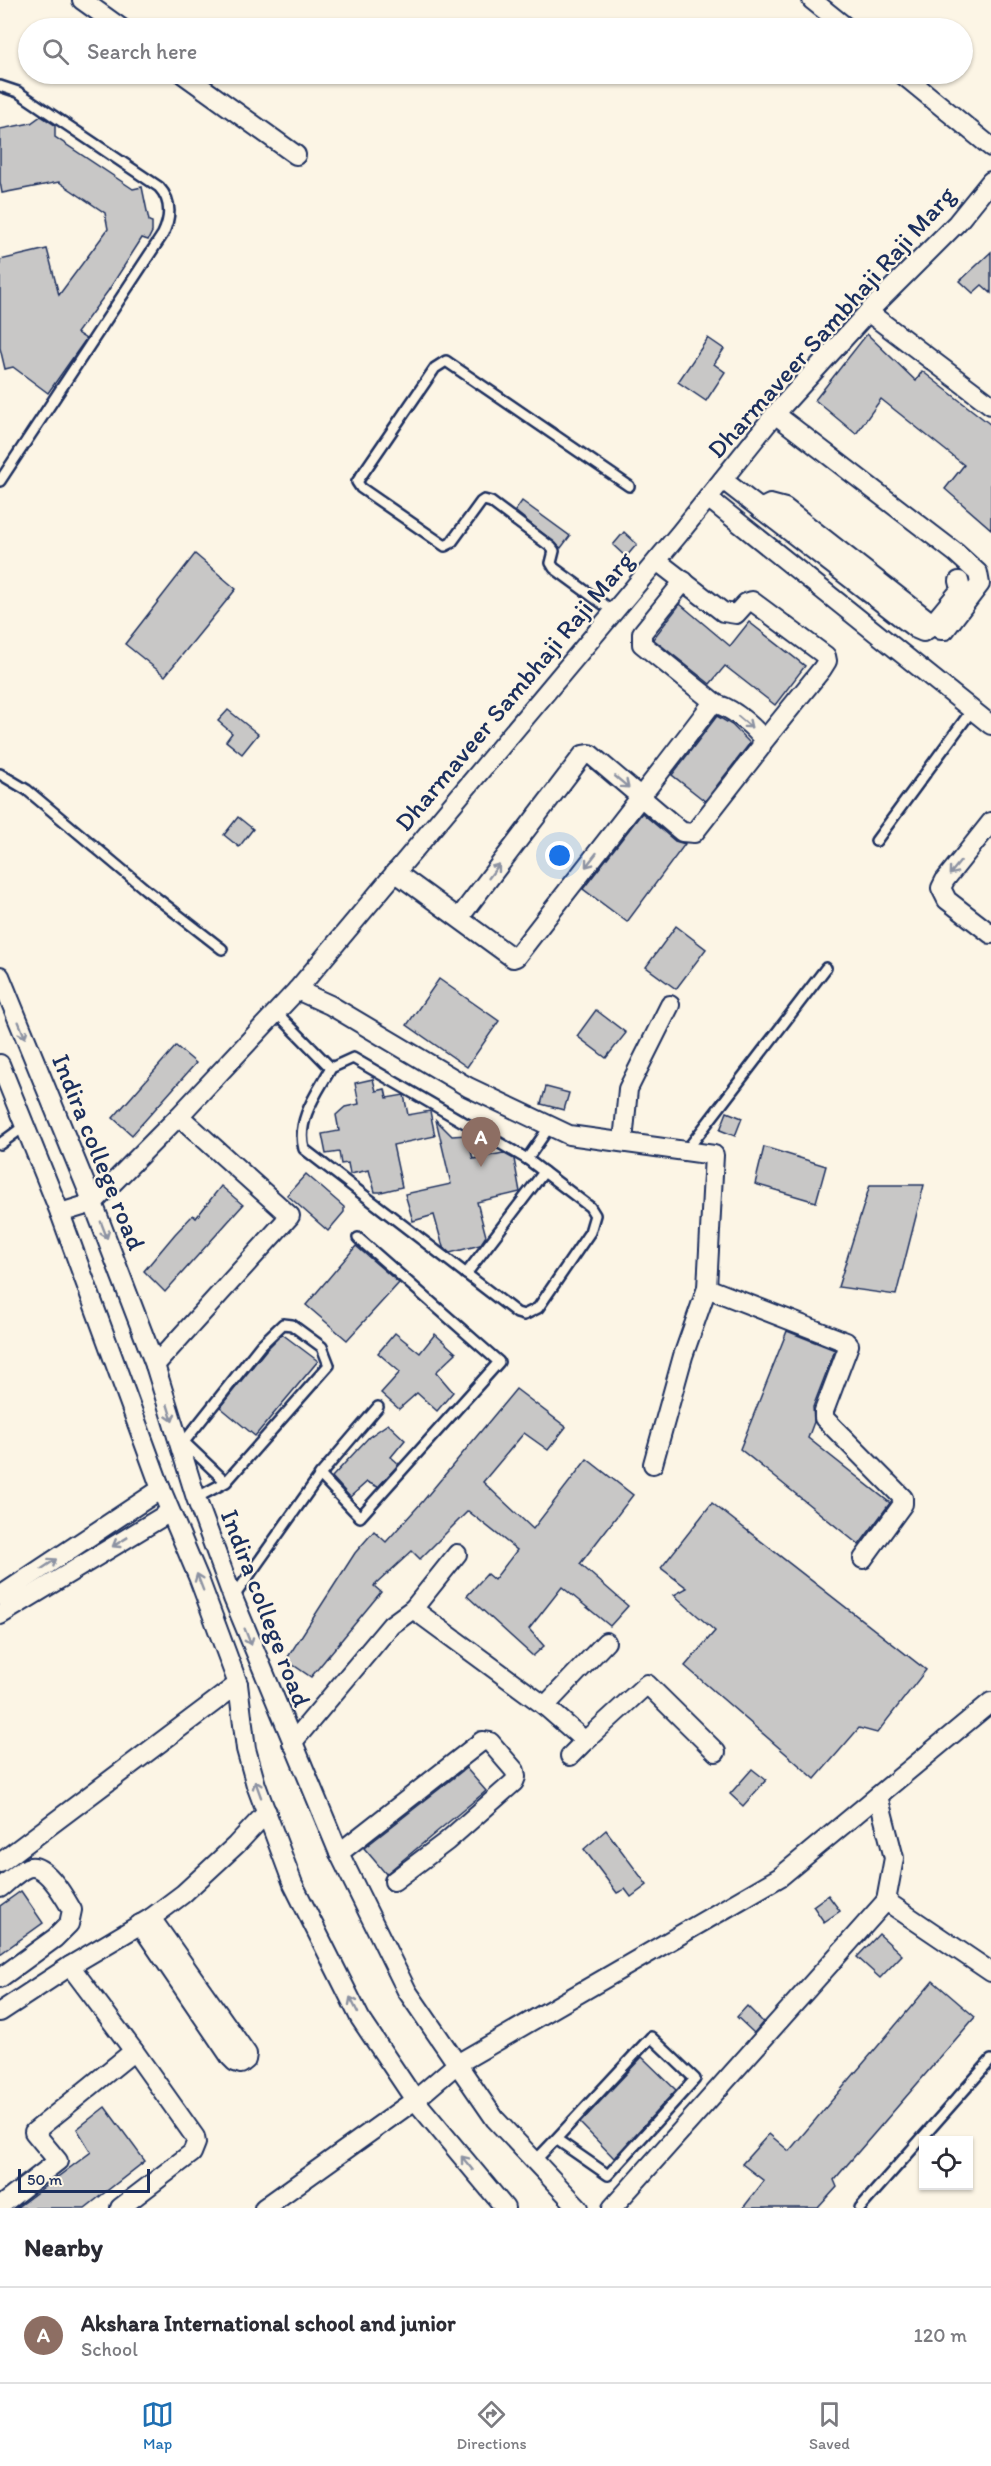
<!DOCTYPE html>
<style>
:root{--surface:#fff;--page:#f2f2f3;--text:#2b2b33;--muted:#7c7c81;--line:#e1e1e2;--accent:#1f6fb2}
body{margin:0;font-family:Itim,sans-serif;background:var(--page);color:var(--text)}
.controls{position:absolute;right:18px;bottom:18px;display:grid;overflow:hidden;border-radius:0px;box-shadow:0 2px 4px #0004}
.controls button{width:54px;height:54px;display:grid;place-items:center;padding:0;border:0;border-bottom:2px solid var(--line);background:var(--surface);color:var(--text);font:30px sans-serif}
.scale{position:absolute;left:18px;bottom:15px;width:132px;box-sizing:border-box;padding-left:6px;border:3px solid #1b2f5e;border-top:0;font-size:16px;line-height:21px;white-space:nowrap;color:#1b2f5e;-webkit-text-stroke:4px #fcf5e5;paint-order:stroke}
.you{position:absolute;left:560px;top:856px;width:21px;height:21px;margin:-15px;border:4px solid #fff;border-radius:50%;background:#1a73e8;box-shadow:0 0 0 9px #1a73e833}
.badge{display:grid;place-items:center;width:39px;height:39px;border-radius:50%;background:var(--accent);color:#fff;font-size:20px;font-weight:700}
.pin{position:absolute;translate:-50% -50px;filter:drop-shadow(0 2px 3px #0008)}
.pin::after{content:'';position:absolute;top:32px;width:21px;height:18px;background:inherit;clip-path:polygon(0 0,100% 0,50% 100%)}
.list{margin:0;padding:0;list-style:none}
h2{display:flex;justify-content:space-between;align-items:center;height:78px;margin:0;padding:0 24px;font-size:26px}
h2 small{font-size:20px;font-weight:400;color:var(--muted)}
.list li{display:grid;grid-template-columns:39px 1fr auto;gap:18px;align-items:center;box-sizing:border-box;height:96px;padding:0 24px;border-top:2px solid var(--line)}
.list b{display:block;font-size:22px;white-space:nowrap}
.list p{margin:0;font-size:20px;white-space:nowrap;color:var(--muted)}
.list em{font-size:20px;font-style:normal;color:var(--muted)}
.icon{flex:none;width:33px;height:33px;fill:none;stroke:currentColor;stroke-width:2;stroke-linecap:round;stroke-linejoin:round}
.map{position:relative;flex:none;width:991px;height:2208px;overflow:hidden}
.search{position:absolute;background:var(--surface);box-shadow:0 2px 4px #0004;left:18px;right:18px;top:18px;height:66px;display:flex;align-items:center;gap:15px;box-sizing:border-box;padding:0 21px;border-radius:33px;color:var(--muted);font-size:22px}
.sheet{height:174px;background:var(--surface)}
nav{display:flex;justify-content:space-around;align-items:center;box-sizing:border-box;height:84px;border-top:2px solid var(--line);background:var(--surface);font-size:16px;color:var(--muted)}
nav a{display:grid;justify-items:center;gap:3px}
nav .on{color:var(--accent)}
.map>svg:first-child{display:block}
</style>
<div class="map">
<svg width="991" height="2208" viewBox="0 0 991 2208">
<rect width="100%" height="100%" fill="#fcf5e5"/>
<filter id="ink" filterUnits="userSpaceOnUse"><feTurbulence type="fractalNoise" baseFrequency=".0167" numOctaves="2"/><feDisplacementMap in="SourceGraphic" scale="12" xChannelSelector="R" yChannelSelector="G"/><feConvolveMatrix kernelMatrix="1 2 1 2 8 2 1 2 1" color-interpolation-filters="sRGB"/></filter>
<g filter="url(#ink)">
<g fill="#c8c7c6" stroke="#1b2f5e" stroke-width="1.5">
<path d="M41 116 55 125V137L133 189 142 187 149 221 152 222V232L148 240 142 238 108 291 77 333 86 339 48 393 13 367 5 369 0 348V260L47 249 59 295 108 229 105 213 59 182 2 193 0 182V129L31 123Z"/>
<path d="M991 252V293L982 285 973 293 960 281Z"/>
<path d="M867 334 916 381 922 371 991 425V529L945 489 964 465 881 399 856 434 815 400Z"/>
<path d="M708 338 724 349 714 364 725 372 706 401 678 382Z"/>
<path d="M522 501 570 536 561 548 515 511Z"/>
<path d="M624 532 637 544 626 557 613 545Z"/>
<path d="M195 554 236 589 165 676 125 644Z"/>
<path d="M680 604 730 646 749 622 805 666 775 705 725 666 710 684 653 639Z"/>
<path d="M228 710 258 734 242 754 226 741 232 733 218 721Z"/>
<path d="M717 716 732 725 750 743 705 801 672 775Z"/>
<path d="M642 813 675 841 685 844 627 922 583 889Z"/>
<path d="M238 817 253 829 239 847 224 835Z"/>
<path d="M676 926 706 949 676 989 646 967Z"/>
<path d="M439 979 499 1021 467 1067 407 1025Z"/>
<path d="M596 1010 626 1033 606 1058 577 1036Z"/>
<path d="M176 1046 196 1063 132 1135 113 1118Z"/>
<path d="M373 1079 376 1091 385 1089 387 1098 404 1095 408 1115 430 1111 435 1136 393 1145 402 1187 381 1192H375L369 1170 350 1174 348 1163 341 1164 339 1152 326 1154 322 1134 339 1131 336 1115 345 1107 359 1104 355 1083Z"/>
<path d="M546 1087 569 1093 564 1110 541 1104Z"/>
<path d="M727 1112 742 1118 735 1136 720 1130Z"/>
<path d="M436 1120 452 1136 467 1135 473 1159 503 1153 514 1159 520 1192 477 1202 486 1236 480 1245 450 1253 443 1247 434 1215 413 1221 405 1194 451 1184Z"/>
<path d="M764 1147 826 1166 816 1202 755 1184Z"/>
<path d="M306 1174 344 1207V1212L328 1231 287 1195Z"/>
<path d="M870 1185H924L896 1295 838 1287Z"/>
<path d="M221 1186 243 1205 165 1292 144 1271 175 1234 193 1215 196 1218Z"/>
<path d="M356 1246 399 1283 347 1340 306 1305Z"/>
<path d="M787 1331 835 1350 813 1407 814 1422 808 1438 890 1503 859 1545 740 1449Z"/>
<path d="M395 1333 420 1353 435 1334 456 1353 436 1372 453 1392 437 1411 417 1393 399 1409 381 1393 400 1372 378 1353Z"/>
<path d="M282 1334 318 1361 255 1436 220 1407 266 1350Z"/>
<path d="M516 1389 566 1427 548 1450 524 1433 483 1482 533 1529 587 1459 633 1495 580 1564 628 1606 610 1626 562 1587 529 1629 544 1646 533 1656 467 1596 487 1574 494 1580 517 1550 468 1511 420 1559 412 1551 374 1586 381 1592 311 1677 286 1660 355 1553 374 1531 386 1542 423 1501Z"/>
<path d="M388 1424 405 1440 391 1457 399 1464 378 1487 367 1482 350 1497 332 1477 369 1437Z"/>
<path d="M712 1503 926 1670 877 1733 859 1728 815 1779 685 1666 715 1631 674 1595 687 1588 661 1568Z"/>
<path d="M466 1768 486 1791 386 1874 364 1848Z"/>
<path d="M752 1769 766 1780 743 1806 730 1794Z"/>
<path d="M606 1830 647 1885 631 1897 625 1889 617 1893 584 1849Z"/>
<path d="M21 1891 43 1923 0 1954V1906Z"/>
<path d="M828 1895 840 1911 824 1922 813 1906Z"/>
<path d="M879 1934 902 1955 880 1978 857 1957Z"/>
<path d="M933 1981 975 2017 834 2180 837 2187 818 2208H743L764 2181 742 2164 769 2134 789 2151Z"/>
<path d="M747 2006 763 2022 754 2033 737 2017Z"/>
<path d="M642 2057 676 2090 614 2158 580 2123Z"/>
<path d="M105 2107 145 2161 85 2208H16L91 2152 77 2129Z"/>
</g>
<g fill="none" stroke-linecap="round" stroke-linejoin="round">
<g stroke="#1b2f5e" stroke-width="14">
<g id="lane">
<path d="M0 86 18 92 159 187C172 201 171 217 163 234L0 481"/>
<path d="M614 612 554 568 551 563 554 551 551 547 491 502 484 500 481 502 451 543 445 546 361 488 357 482 435 368 446 361 629 486"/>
<path d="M0 774 27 790 145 889 222 949"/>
<path d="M876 841 972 710"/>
<path d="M276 1012 331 1068C317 1093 296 1120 304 1149L517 1313 524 1315 538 1308 590 1232 595 1215 590 1207 527 1159 353 1058 331 1068"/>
<path d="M0 1144 26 1125"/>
<path d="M686 1151 826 968"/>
<path d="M527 1159 550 1126"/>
<path d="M466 1274 544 1172"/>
<path d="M320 1475 360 1517 499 1362 358 1238"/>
<path d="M196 1498 226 1482 329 1365 322 1347 292 1325 283 1324 261 1345 184 1442 226 1482"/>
<path d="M233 1598 320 1475 378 1407"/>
<path d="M534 2162 556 2139 651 2037 695 2079 608 2175 556 2139"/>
<path d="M860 2208 991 2060"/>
</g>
</g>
<g stroke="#1b2f5e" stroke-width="22">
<g id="street">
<path d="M82 0 121 28"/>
<path d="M812 0 847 28"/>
<path d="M183 74 296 155"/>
<path d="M902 74 991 147"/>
<path d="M868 312 991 405"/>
<path d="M723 480 916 629 923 632 928 629 961 589 959 581"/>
<path d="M708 498 991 725"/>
<path d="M760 509 770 504 785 508 941 630H945L980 584 978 573 956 553 775 414"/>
<path d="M657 561 723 612 736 614 746 603 752 601 826 656 827 661 822 669 763 742"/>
<path d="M684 581 642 633V644L715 703"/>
<path d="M991 822 945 880 941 888 947 900 991 934"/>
<path d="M395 872 513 958 516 957C581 873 647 790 711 705 724 700 754 727 762 738L761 747 694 833 682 832 590 754 583 755 459 918"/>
<path d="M0 976 93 1203 155 1365 196 1498 233 1598 339 1853 407 1991 495 2119 579 2208"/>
<path d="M297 990 330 1005 468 1087 569 1135 714 1155 707 1288 683 1356 653 1464"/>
<path d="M0 1064 60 1213 161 1489 199 1579 238 1684 246 1749 256 1785 293 1884 360 2018 415 2100 505 2208"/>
<path d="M623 1142 628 1089 670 1005"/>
<path d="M60 1213 93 1203 179 1116 297 990 679 534 775 414 868 312 957 223 991 181"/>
<path d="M707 1288 846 1342 849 1345 824 1411V1418L903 1498V1504L863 1559"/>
<path d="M155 1365 290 1216 179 1116"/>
<path d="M0 1596 161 1489"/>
<path d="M413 1609 457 1554"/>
<path d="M0 1615 170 1512"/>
<path d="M545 1706 606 1642"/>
<path d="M292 1743 391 1625 413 1609 545 1706 585 1741 647 1684 716 1752"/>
<path d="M570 1756 585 1741"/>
<path d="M878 1796 894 1858 886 1901"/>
<path d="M339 1853 482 1741 490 1742 515 1771 516 1777 514 1782 447 1841 394 1881"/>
<path d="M0 1863 238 1684"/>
<path d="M0 1888C8 1882 17 1872 27 1868 44 1860 65 1898 72 1910L69 1924 55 1938 0 1978"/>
<path d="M140 1924 231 2058 235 2062 241 2064 246 2060 247 2054 151 1918"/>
<path d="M0 2012 70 1966 151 1918 183 1894 236 1845 267 1812"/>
<path d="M0 2206 58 2161 34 2132 134 2051 70 1966"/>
<path d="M120 2208 192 2153 196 2143 195 2137 134 2051"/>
<path d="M264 2208 415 2100 457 2064 780 1877 991 1702"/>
<path d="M612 2208 886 1901 991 1972"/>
</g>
</g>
<use href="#lane" stroke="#fcf5e5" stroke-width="9"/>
<use href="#street" stroke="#fcf5e5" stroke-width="18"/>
</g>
<defs><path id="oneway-shaft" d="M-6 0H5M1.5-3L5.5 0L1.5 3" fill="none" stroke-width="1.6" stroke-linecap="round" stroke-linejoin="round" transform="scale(1.5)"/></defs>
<g stroke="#8c92a2">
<use href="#oneway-shaft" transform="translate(745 722) rotate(40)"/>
<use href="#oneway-shaft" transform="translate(622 782) rotate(40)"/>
<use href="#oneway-shaft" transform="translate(591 860) rotate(128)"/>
<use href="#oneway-shaft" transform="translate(955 868) rotate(129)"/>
<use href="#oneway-shaft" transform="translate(494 871) rotate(-53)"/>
<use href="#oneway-shaft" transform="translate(22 1030) rotate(68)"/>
<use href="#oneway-shaft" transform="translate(104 1230) rotate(69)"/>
<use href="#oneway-shaft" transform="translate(170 1413) rotate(73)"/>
<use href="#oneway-shaft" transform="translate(120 1542) rotate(149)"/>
<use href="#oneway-shaft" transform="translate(49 1564) rotate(-34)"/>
<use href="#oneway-shaft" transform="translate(200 1582) rotate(-111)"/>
<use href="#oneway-shaft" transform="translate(248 1637) rotate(68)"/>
<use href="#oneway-shaft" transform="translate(258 1789) rotate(-110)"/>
<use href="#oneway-shaft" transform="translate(354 2005) rotate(-117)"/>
<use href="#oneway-shaft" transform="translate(467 2163) rotate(-129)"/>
</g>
</g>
<g text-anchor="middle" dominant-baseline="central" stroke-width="4.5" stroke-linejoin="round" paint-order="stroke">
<g font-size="26" fill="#1b2f5e" stroke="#fcf5e5">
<text transform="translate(831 322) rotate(-48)">Dharmaveer Sambhaji Raji Marg</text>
<text transform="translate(514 691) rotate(-50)">Dharmaveer Sambhaji Raji Marg</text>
<text transform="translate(99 1152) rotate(68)">Indira college road</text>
<text transform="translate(266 1608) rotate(69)">Indira college road</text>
</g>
</g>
</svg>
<div class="controls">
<button><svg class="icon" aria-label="locate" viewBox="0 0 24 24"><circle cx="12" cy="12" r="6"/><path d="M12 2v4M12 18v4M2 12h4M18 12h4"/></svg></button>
</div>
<div class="scale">50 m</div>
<div class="you"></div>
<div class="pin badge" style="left:481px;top:1167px;background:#8d6e63">A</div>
<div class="search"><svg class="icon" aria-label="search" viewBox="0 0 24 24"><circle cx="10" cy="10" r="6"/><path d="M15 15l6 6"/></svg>Search here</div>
</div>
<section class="sheet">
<h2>Nearby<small></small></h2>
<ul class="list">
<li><span class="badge" style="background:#8d6e63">A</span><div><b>Akshara International school and junior</b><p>School</p></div><em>120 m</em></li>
</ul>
</section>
<nav>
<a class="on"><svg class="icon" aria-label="map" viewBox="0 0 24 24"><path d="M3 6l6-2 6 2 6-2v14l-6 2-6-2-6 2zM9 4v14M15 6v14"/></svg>Map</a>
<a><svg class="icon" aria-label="directions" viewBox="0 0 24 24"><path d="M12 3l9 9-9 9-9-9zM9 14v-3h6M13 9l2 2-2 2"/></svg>Directions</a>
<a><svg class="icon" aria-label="saved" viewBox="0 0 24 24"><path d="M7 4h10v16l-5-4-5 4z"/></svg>Saved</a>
</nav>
